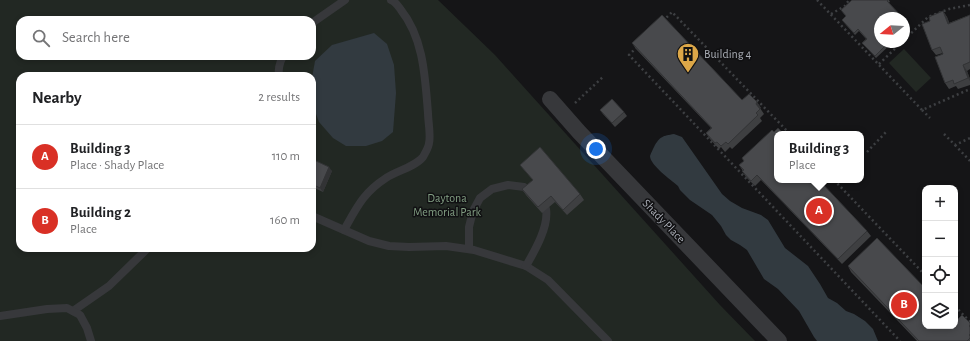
<!DOCTYPE html>
<meta charset="utf-8">
<style>
:root{--surface:#fff;--page:#f6f6f6;--text:#202124;--muted:#757577;--line:#e0e0e0;--accent:#d93025}
body{margin:0;font-family:"Alegreya Sans",sans-serif;background:var(--page);color:var(--text)}
.controls{position:absolute;right:12px;bottom:12px;display:grid;overflow:hidden;border-radius:8px;box-shadow:0 2px 6px #0003}
.controls button{width:36px;height:36px;display:grid;place-items:center;padding:0;border:0;border-bottom:1px solid var(--line);background:var(--surface);color:var(--text);font:20px sans-serif}
.compass{position:absolute;left:874px;top:12px;width:36px;height:36px;border-radius:50%;background:var(--surface);box-shadow:0 2px 6px #0003;rotate:252deg}
.you{position:absolute;left:596px;top:149px;width:14px;height:14px;margin:-10px;border:3px solid #fff;border-radius:50%;background:#1a73e8;box-shadow:0 0 0 6px #1a73e833}
.badge{display:grid;place-items:center;width:26px;height:26px;border-radius:50%;background:var(--accent);color:#fff;font-size:13px;font-weight:700}
.pin{position:absolute;translate:-50% -50%;border:2px solid #fff;box-shadow:0 1px 4px #0006}
.popup{position:absolute;left:774px;top:131px;width:90px;height:52px;box-sizing:border-box;display:grid;place-content:center;border-radius:8px;background:var(--surface);filter:drop-shadow(0 1px 3px #0005);font-size:13px;white-space:nowrap;color:var(--muted)}
.popup b{font-size:15px;color:var(--text)}
.popup::after{content:'';position:absolute;left:50%;top:100%;margin-left:-8px;border:8px solid transparent;border-top-color:var(--surface)}
.list{margin:0;padding:0;list-style:none}
h2{display:flex;justify-content:space-between;align-items:center;height:52px;margin:0;padding:0 16px;font-size:17px}
h2 small{font-size:13px;font-weight:400;color:var(--muted)}
.list li{display:grid;grid-template-columns:26px 1fr auto;gap:12px;align-items:center;box-sizing:border-box;height:64px;padding:0 16px;border-top:1px solid var(--line)}
.list b{display:block;font-size:15px;white-space:nowrap}
.list p{margin:0;font-size:13px;white-space:nowrap;color:var(--muted)}
.list em{font-size:13px;font-style:normal;color:var(--muted)}
.icon{flex:none;width:22px;height:22px;fill:none;stroke:currentColor;stroke-width:2;stroke-linecap:round;stroke-linejoin:round}
.map{position:relative;flex:none;width:970px;height:341px;overflow:hidden}
.search{position:absolute;background:var(--surface);box-shadow:0 2px 6px #0003;left:16px;top:16px;width:300px;height:44px;display:flex;align-items:center;gap:10px;box-sizing:border-box;padding:0 14px;border-radius:12px;color:var(--muted);font-size:15px}
.panel{position:absolute;background:var(--surface);box-shadow:0 2px 6px #0003;left:16px;top:72px;width:300px;height:180px;border-radius:12px}
.map>svg:first-child{display:block}
</style>
<div class="map">
<svg width="970" height="341" viewBox="0 0 970 341">
<rect width="100%" height="100%" fill="#151517"/>
<g fill="#222823" fill-rule="evenodd">
<path d="M0 0H438L495 55 720 305 755 341H0ZM20 20H312V56H20ZM20 76H312V248H20Z"/>
<path d="M904 49 931 78 916 92 889 63Z"/>
</g>
<g fill="#323a40">
<path d="M374 33 387 44 394 65 396 93 393 132 382 141 366 146H346L333 138 319 122 312 103V78L315 61 332 45Z"/>
<path d="M674 134 682 137 722 194 730 201 742 208 761 215 768 220 785 248 808 266 820 284 828 298 837 303 846 311 854 314 865 321 873 329 878 341H817L814 337 799 311 778 289 764 279 747 250 740 245 731 240 726 235 721 226 712 215 690 200 680 190 678 186C671 180 650 165 650 156 651 153 653 149 654 147 660 136 663 136 674 134Z"/>
</g>
<g fill="none" stroke-linecap="round" stroke-linejoin="round">
<g stroke="#3d3f42" stroke-width="2.5" stroke-dasharray="2 3" stroke-linecap="butt">
<path d="M817 0 922 110 970 89"/>
<path d="M831 14 845 6 849 0"/>
<path d="M663 21 672 12 790 134"/>
<path d="M904 40 928 17 949 9 970 5"/>
<path d="M637 47 629 55 900 341"/>
<path d="M879 64 902 42"/>
<path d="M575 103 604 76"/>
<path d="M922 110 930 118"/>
<path d="M944 134 955 145 970 138"/>
<path d="M955 145 970 161"/>
<path d="M867 152 887 131"/>
<path d="M834 180 925 275"/>
<path d="M955 306 970 322"/>
</g>
<g stroke="#37383b" stroke-width="8">
<path d="M312 23 345 0"/>
<path d="M279 76C278 70 280 62 283 56"/>
<path d="M312 216 369 241 389 246 409 247 446 246 474 250 526 266 548 280 608 341"/>
<path d="M344 230C357 207 363 193 386 178 396 171 415 167 423 157 425 153 429 147 429 143 431 136 428 121 428 113 425 78 424 39 401 10 398 6 396 2 391 0"/>
<path d="M469 249V227L473 211 480 198 492 189 508 185 524 187 530 192"/>
<path d="M526 266C534 252 549 227 546 209"/>
<path d="M73 311 109 286 148 248"/>
<path d="M0 316 47 309 67 308 80 315 87 328 91 341"/>
</g>
<path stroke="#37383b" stroke-width="16" d="M550 99 579 132 779 341"/>
</g>
<g fill="#3e3f41">
<path d="M852 0H889L890 2 888 3 880 42H893L876 58 862 43 866 39 859 31 855 35 842 20 846 16 841 10Z"/>
<path d="M943 11 947 17 949 23 970 15V69L967 71 970 79V85L958 89 956 86 949 89 945 83 943 54V53L936 55 932 50 930 21Z"/>
<path d="M904 20 909 26 904 31Z"/>
<path d="M632 43 742 100 757 102 761 108H760L764 114 760 118 762 121 732 149 730 147 725 152 721 147 719 149 710 139 706 133 711 128 636 49Z"/>
<path d="M600 110 624 112 627 116 615 127 603 114Z"/>
<path d="M742 158 777 180 867 231 871 236 842 264 761 180 755 186 746 177 742 171H743L739 165 744 161Z"/>
<path d="M312 159 314 161 332 171 323 192 312 187Z"/>
<path d="M520 165 580 194 584 200 567 215 555 202 542 213 526 195 522 189 533 180Z"/>
<path d="M848 266 956 321 970 323V341H917L851 272Z"/>
</g>
<g fill="#323335">
<path d="M943 11 947 17 952 29 948 24Z"/>
<path d="M963 65 967 71 970 79V81L968 78Z"/>
<path d="M757 102 761 108 760 109 756 104Z"/>
<path d="M329 167 332 171 323 192 320 188Z"/>
</g>
<g fill="#48494c" stroke="#323335">
<path d="M852 0H888L887 1 903 18H880V42H889L875 56 862 43 867 39 858 29 854 33 842 20 846 16 841 10Z"/>
<path d="M943 11 948 24 970 15V62L963 65 968 78 954 84 953 80 945 83 935 57 943 54 940 47 932 50 922 24 930 21 929 17Z"/>
<path d="M662 15 742 100 749 94 757 102 756 104 760 109 756 113 758 115 728 144 726 142 721 146 717 142 715 143 706 133 712 128 632 43Z"/>
<path d="M904 20 908 24 904 27Z"/>
<path d="M612 99 624 112 612 123 600 110Z"/>
<path d="M778 128 783 133 785 131 788 134H777V180H819L867 231 838 259 757 175 751 181 742 171 744 170 739 165 744 161 742 158 772 130 774 132Z"/>
<path d="M540 147 580 194 563 210 551 196 538 207 522 189 533 180 520 165Z"/>
<path d="M314 160 329 167 320 188 312 184V166Z"/>
<path d="M877 238 925 288V326H955V320L956 321 962 315 970 323V325L969 326 970 327V334L969 335 970 336V338L967 341H919L848 266Z"/>
</g>
<defs>
<g id="building-pin" transform="scale(1.15)"><path d="M0 17L-7.5 6A9.5 9.5 0 1 1 7.5 6Z" fill="#dca748" stroke="#101012"/><path d="M-4-6H4V6H1V3H-1V6H-4ZM-2.5-4.3h1.7v1.8h-1.7ZM.8-4.3h1.7v1.8H.8ZM-2.5-1h1.7V.8h-1.7ZM.8-1h1.7V.8H.8Z" fill="#111"/></g>
</defs>
<g fill-rule="evenodd">
<use href="#building-pin" x="688" y="54"/>
</g>
<g text-anchor="middle" dominant-baseline="central" stroke-width="3" stroke-linejoin="round" paint-order="stroke">
<g font-size="12" fill="#a9adb5" stroke="#101012" text-anchor="start">
<text x="704" y="54">Building 4</text>
</g>
<g font-size="12" fill="#829e83" stroke="#101012">
<text x="447" y="198">Daytona<tspan x="447" dy="14">Memorial Park</tspan></text>
</g>
<g font-size="12" fill="#a9adb5" stroke="#101012">
<text transform="translate(664 221) rotate(46)">Shady Place</text>
</g>
</g>
</svg>
<div class="controls">
<button>+</button>
<button>−</button>
<button><svg class="icon" aria-label="locate" viewBox="0 0 24 24"><circle cx="12" cy="12" r="6"/><path d="M12 2v4M12 18v4M2 12h4M18 12h4"/></svg></button>
<button><svg class="icon" aria-label="layers" viewBox="0 0 24 24"><path d="M12 4l9 5-9 5-9-5zM3 14l9 5 9-5"/></svg></button>
</div>
<svg class="compass" viewBox="-18 -18 36 36"><path d="M0-13l5 13h-10z" fill="#e53935"/><path d="M0 13l5-13h-10z" fill="#757577"/></svg>
<div class="you"></div>
<div class="pin badge" style="left:819px;top:211px">A</div>
<div class="popup"><b>Building 3</b>Place</div>
<div class="pin badge" style="left:904px;top:305px">B</div>
<div class="search"><svg class="icon" aria-label="search" viewBox="0 0 24 24"><circle cx="10" cy="10" r="6"/><path d="M15 15l6 6"/></svg>Search here</div>
<section class="panel">
<h2>Nearby<small>2 results</small></h2>
<ul class="list">
<li><span class="badge">A</span><div><b>Building 3</b><p>Place · Shady Place</p></div><em>110 m</em></li>
<li><span class="badge">B</span><div><b>Building 2</b><p>Place</p></div><em>160 m</em></li>
</ul>
</section>
</div>
